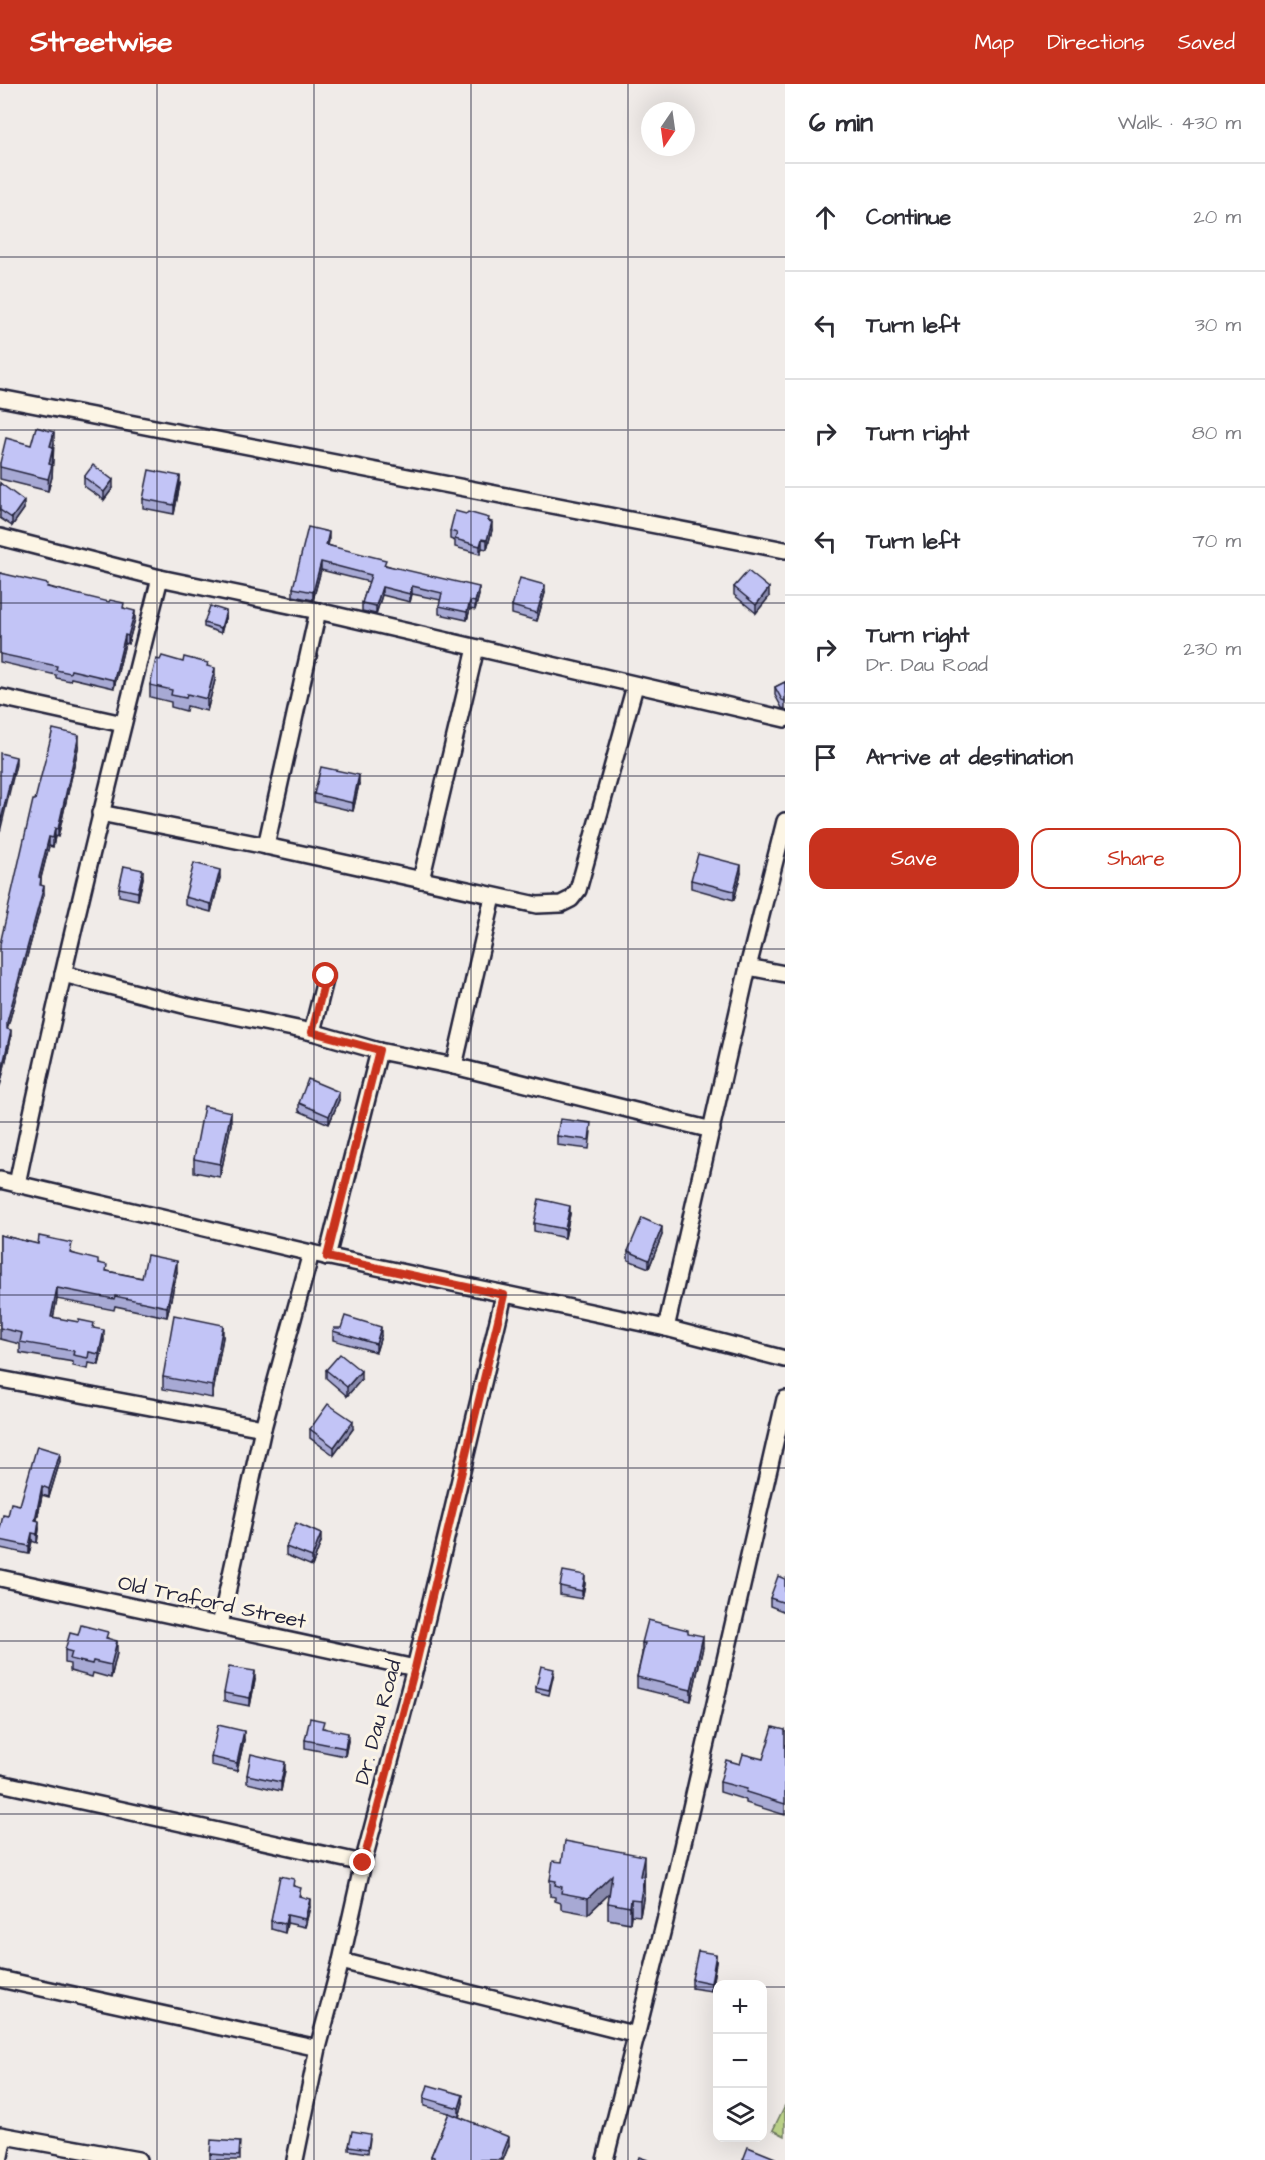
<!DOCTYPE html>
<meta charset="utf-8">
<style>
:root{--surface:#fff;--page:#f2f2f3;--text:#2b2b33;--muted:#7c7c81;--line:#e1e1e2;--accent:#c8321e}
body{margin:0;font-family:"Architects Daughter",sans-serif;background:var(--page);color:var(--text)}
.controls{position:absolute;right:18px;bottom:18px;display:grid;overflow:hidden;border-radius:12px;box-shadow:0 6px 24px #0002}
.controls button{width:54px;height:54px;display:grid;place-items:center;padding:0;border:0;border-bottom:2px solid var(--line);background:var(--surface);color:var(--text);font:30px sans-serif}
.compass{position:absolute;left:641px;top:18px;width:54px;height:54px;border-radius:50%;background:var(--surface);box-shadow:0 6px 24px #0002;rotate:193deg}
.stop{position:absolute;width:18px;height:18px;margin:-14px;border:4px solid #c8321e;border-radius:50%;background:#fff}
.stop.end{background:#c8321e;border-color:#fff;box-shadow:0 2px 6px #0008}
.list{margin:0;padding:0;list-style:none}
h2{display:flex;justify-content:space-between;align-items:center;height:78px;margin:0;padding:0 24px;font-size:26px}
h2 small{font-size:20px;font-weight:400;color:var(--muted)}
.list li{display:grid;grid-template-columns:39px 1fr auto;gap:18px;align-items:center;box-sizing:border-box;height:108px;padding:0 24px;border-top:2px solid var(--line)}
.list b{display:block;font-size:22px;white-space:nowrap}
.list p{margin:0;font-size:20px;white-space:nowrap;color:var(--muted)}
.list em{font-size:20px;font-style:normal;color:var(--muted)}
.actions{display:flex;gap:12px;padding:18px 24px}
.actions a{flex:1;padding:14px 0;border:2px solid var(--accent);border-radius:18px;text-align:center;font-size:21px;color:var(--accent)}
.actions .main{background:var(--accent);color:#fff}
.icon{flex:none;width:33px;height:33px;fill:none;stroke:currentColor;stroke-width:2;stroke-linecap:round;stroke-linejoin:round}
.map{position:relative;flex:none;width:785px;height:2076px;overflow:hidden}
header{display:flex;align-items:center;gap:36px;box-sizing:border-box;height:84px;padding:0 30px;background:var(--accent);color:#fff}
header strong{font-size:28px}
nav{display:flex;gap:33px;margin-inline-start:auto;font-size:21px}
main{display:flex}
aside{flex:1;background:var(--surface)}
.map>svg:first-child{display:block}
</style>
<header>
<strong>Streetwise</strong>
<nav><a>Map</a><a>Directions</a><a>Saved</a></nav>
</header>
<main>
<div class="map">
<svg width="785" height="2076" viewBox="0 0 785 2076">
<rect width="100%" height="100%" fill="#f0ebe8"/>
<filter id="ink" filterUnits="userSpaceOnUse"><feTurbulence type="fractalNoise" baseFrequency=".0167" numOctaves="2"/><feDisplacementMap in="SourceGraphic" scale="12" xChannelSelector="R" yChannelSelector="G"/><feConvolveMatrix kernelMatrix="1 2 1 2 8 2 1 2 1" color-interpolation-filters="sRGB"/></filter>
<g filter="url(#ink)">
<path fill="#bcd389" stroke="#6f7a62" stroke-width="1.5" d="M785 2021V2052L773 2046Z"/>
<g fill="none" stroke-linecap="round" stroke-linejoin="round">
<g stroke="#22223b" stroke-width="20">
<g id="street">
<path d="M0 314 785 466"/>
<path d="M0 453 160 494 318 527 785 635"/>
<path d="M0 613 123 640"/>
<path d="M100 729 266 762 537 821 561 820 571 815 578 806 635 602"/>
<path d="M266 762 318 527"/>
<path d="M421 796 476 564"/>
<path d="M748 883 785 890"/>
<path d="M63 890 191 923 312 948 379 967 454 982 493 813"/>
<path d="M312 948 326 892"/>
<path d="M454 982 712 1046"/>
<path d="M0 1096 311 1169 666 1244 785 1275"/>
<path d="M17 1100C59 897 109 696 160 494"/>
<path d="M327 1173 379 967"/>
<path d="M666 1244 748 883 785 737"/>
<path d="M0 1295 263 1344"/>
<path d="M0 1494 415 1584"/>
<path d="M220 1541 263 1344 311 1169"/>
<path d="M0 1699 363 1779"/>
<path d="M341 1877 637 1951"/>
<path d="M0 1895 318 1964"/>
<path d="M0 2051 138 2076"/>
<path d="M0 2072 4 2052"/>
<path d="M295 2076 318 1964 341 1877 363 1779 415 1584 504 1211"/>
<path d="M605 2076 665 1837 785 1315"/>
</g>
</g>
<use href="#street" stroke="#fcf5e5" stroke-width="15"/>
</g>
<g fill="#a7a9d4" stroke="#22223b" stroke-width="1.5">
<path d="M54 360 52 393 48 407 0 395V379L31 361Z"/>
<path d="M84 393 113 404 104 416 84 402Z"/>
<path d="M0 399 24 425 12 442 0 434Z"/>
<path d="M180 400 174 430 143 424V415Z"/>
<path d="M489 437 492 446 487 465 482 464 480 470 455 463V457L450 455V447Z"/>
<path d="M329 456 328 461 386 481 479 511 475 526 470 525 467 536 439 530V522L441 516 412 510 410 518 382 511 376 530 362 527V519L369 498 321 486 313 516 293 512V504Z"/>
<path d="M0 489 124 524 135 535 128 560 125 559 114 604 71 594 70 597 56 594V591L0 578Z"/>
<path d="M734 503 769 513 756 529 734 511Z"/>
<path d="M545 509 537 537 512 530V522Z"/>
<path d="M226 531 221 549 204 543V539Z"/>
<path d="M160 576 183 578 208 583 215 596 207 627 187 622 186 627 171 623V618L150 613V601Z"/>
<path d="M785 598V625L782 624 775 611V603Z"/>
<path d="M79 660 58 753 55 752 53 763 49 762 41 794V801L44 810 7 945 11 954 0 1002 1 860 35 716Z"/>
<path d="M359 700 353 727 314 718V710Z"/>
<path d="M741 789 734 816 691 804V796Z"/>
<path d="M143 794 138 816 119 812V804Z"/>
<path d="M220 794 211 828 185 821V813Z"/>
<path d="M339 1016 329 1040 299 1027V1019Z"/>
<path d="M231 1040 220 1093 194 1088V1075Z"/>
<path d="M591 1048 589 1065 557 1061V1052Z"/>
<path d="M570 1130 565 1154 534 1147V1139Z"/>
<path d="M0 1151 72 1169 98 1180 107 1187 142 1194 177 1188 167 1233 115 1222 114 1226 57 1215 53 1233 94 1244 104 1256 99 1281 89 1279 88 1285 73 1282V1278L20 1269V1260L0 1255Z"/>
<path d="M662 1151 649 1184 628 1176V1167Z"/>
<path d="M333 1247 381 1252 376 1268 333 1256Z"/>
<path d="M223 1253 212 1314 163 1305V1293Z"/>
<path d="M326 1286 361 1296 347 1312 326 1294Z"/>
<path d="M310 1345H353L334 1371 310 1354Z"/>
<path d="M60 1377 49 1413 42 1411 37 1436 39 1445 37 1459 32 1457 29 1470 0 1464V1445L8 1432 20 1421Z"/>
<path d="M321 1458 312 1482 286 1471V1463Z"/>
<path d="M785 1495V1528L770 1522V1514Z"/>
<path d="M585 1500 582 1515 560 1511V1502Z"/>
<path d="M688 1549 703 1563 691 1617 637 1604V1593L642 1570V1559Z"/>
<path d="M78 1551 108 1554 117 1569 111 1594 93 1589 92 1593 70 1587V1580L65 1579V1566Z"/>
<path d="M554 1589 549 1611 536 1608V1603Z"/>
<path d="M255 1596 250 1622 224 1617V1609Z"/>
<path d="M324 1644 348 1657 345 1672 305 1664V1656Z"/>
<path d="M785 1646V1731L746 1719V1716L720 1708V1698L740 1680 763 1675Z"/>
<path d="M244 1656 237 1687 211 1681V1673Z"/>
<path d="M285 1686 281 1707 247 1699V1691Z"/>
<path d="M562 1778 644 1788V1809L640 1832 631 1831 630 1839 608 1835V1819L610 1809 588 1830 561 1825V1819L555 1817V1813L550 1812V1796Z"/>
<path d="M294 1802 301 1813 310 1823 305 1843 287 1839 285 1849 271 1845V1837Z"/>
<path d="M716 1878 711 1907 692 1904V1895Z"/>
<path d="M424 2014 463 2019 459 2033 509 2061 503 2076H431V2072L449 2029 424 2022Z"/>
<path d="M370 2055 368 2069 349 2066V2062Z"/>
<path d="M240 2067V2076H210V2070Z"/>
</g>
<g fill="#8889ac" stroke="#22223b" stroke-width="1.5">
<path d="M54 348V360L50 375V362Z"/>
<path d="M53 363 52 393 48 407 49 380Z"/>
<path d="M180 392V400L174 430V421Z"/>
<path d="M113 396V404L104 416V408Z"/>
<path d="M24 417V425L12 442V434Z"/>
<path d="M492 438V446L487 465V456Z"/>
<path d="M329 448V456L326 469V461Z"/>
<path d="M482 455V464L480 470V462Z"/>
<path d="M321 478V486L313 516V508Z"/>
<path d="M545 501V509L537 537V529Z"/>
<path d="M412 502V510L410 518V510Z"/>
<path d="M382 503V511L376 530V522Z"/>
<path d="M479 503V511L475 526V518Z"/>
<path d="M769 504V513L756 529V521Z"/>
<path d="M470 517V525L467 536V528Z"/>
<path d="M135 527V535L128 560V552Z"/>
<path d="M226 527V531L221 549V544Z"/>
<path d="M125 551V559L114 604V596Z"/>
<path d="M215 584V596L207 627V615Z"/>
<path d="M79 651V660L58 753V745Z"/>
<path d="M16 673V681L0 748V740Z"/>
<path d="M359 691V700L353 727V719Z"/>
<path d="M55 744V752L53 763V754Z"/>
<path d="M49 753V762L39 801V793Z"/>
<path d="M741 781V789L734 816V807Z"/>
<path d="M143 786V794L138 816V808Z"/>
<path d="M220 786V794L211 828V820Z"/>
<path d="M44 802V810L7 946V938Z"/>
<path d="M11 946V954L0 1002V994Z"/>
<path d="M339 1008V1016L329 1040V1032Z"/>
<path d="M231 1028V1040L220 1093V1080Z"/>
<path d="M570 1122V1130L565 1154V1145Z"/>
<path d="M662 1143V1151L649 1184V1176Z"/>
<path d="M177 1177V1188L167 1233V1223Z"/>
<path d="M57 1204V1215L51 1244V1233Z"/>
<path d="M223 1241V1253L212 1314V1302Z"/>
<path d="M381 1243V1252L376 1268V1260Z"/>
<path d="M104 1246V1256L99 1281V1270Z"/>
<path d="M361 1287V1296L347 1312V1303Z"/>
<path d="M353 1337V1345L334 1371V1363Z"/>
<path d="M60 1369V1377L49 1413V1405Z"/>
<path d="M42 1402V1411L35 1444V1436Z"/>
<path d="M39 1437V1445L37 1459V1450Z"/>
<path d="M32 1449V1457L29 1470V1462Z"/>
<path d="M321 1450V1458L312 1482V1473Z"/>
<path d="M585 1491V1500L582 1515V1507Z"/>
<path d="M703 1552V1563L691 1617V1606Z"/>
<path d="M117 1557V1569L111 1594V1581Z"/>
<path d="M255 1587V1596L250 1622V1614Z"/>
<path d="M244 1647V1656L237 1687V1679Z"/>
<path d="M348 1649V1657L345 1672V1664Z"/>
<path d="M285 1678V1686L281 1707V1698Z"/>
<path d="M644 1772V1788L640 1808V1792Z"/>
<path d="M612 1791V1807L588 1830V1814Z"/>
<path d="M644 1793V1809L640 1832V1816Z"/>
<path d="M310 1815V1823L305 1843V1835Z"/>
<path d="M631 1815V1831L630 1839V1823Z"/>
<path d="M287 1831V1839L285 1849V1840Z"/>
<path d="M716 1870V1878L711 1907V1899Z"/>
<path d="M463 2011V2019L459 2033V2024Z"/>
<path d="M509 2053V2061L503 2076H500Z"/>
</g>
<g fill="#c2c4f6" stroke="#22223b" stroke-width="1.5">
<path d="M36 343 54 348 50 362 53 363 49 380 52 381 48 395 0 383V379L6 354 31 361Z"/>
<path d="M93 381 113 396 104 408 84 393Z"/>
<path d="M149 386 180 392 174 421 143 415Z"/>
<path d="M0 399 24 417 12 434 0 426Z"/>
<path d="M455 427 466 430 468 428 489 434 488 437 492 438 487 456 482 455 480 462 455 455 457 449 450 447Z"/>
<path d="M308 443 329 448 326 461 386 476 384 481 479 503 475 518 470 517 467 528 439 522 442 509 412 502 410 510 382 503 376 522 362 519 371 491 321 478 313 508 293 504Z"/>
<path d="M748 487 769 504 756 521 734 503Z"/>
<path d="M0 489 48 500 47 503 109 518 110 516 124 519 123 524 135 527 128 552 125 551 114 596 71 586 70 589 56 586 57 582 0 570Z"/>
<path d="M520 494 545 501 537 529 512 522Z"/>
<path d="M210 522 226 527 221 544 204 539Z"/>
<path d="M162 572 183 578 184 573 208 579 207 582 215 584 207 615 187 610 186 614 171 611 172 606 150 601 156 575 160 576Z"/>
<path d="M785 598V617L782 616 775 603Z"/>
<path d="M53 645 79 651 58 745 55 744 53 754 49 753 39 793 41 794 40 801 44 802 7 938V945L11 946 0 994V860L33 716H35Z"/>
<path d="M0 669 16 673 0 740Z"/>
<path d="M321 683 359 691 353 719 314 710Z"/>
<path d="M698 770 741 781 734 807 691 796Z"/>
<path d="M194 779 220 786 211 820 185 813Z"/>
<path d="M124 782 143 786 138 808 119 804Z"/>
<path d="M308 995 339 1008 329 1032 299 1019Z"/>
<path d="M204 1022 231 1028 220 1080 194 1075Z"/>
<path d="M560 1035 591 1039 589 1056 557 1052Z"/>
<path d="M539 1115 570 1122 565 1145 534 1139Z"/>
<path d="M642 1134 662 1143 649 1176 628 1167Z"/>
<path d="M0 1151 38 1160 39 1152 72 1159 70 1169 98 1176V1179L107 1181 106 1187 142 1194 147 1171 177 1177 167 1223 115 1212 114 1215 57 1204 51 1233 79 1238V1236L94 1239 93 1244 104 1246 99 1270 89 1268 88 1274 73 1271 74 1267 20 1258 22 1249 0 1244Z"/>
<path d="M174 1231 223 1241 212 1302 163 1293Z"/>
<path d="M345 1232 381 1243 376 1260 333 1247 334 1244H341Z"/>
<path d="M340 1270 361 1287 347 1303 326 1286Z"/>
<path d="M328 1320 353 1337 334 1363 310 1345Z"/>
<path d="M37 1362 60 1369 49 1405 42 1402 35 1436 39 1437 37 1450 32 1449 29 1462 0 1456V1445L3 1431 8 1432 11 1419 20 1421Z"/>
<path d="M296 1439 321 1450 312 1473 286 1463Z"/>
<path d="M563 1487 585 1491 582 1507 560 1502Z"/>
<path d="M778 1492 785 1495V1519L770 1514Z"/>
<path d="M648 1536 688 1546V1549L703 1552 691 1606 637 1593 645 1559H642Z"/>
<path d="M81 1541 108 1548 106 1554 117 1557 111 1581 93 1577 92 1580 70 1575 72 1568 65 1566 70 1549 78 1551Z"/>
<path d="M541 1582 554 1585 549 1606 536 1603Z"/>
<path d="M229 1583 255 1587 250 1614 224 1609Z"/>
<path d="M310 1634 324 1637 322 1644 348 1649 345 1664 305 1656Z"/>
<path d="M218 1641 244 1647 237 1679 211 1673Z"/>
<path d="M773 1643 785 1646V1720L746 1708 747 1705 720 1698 726 1676 740 1680 743 1670 763 1675Z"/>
<path d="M251 1670 285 1678 281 1698 247 1691Z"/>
<path d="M565 1757 644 1772 640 1792 644 1793 640 1816 631 1815 630 1823 608 1819 612 1791 588 1814 561 1809 562 1803 555 1801 556 1797 550 1796 553 1777 562 1778Z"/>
<path d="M280 1792 294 1795 293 1802 301 1804 299 1812 310 1815 305 1835 287 1831 285 1840 271 1837Z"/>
<path d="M698 1867 716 1870 711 1899 692 1895Z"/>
<path d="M428 2001 463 2011 459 2024 424 2014Z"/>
<path d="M449 2029 509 2053 500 2076H434V2073L431 2072Z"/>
<path d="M352 2047 370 2050 368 2065 349 2062Z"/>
<path d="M211 2056 240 2058 239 2072 210 2070Z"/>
<path d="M748 2063 775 2074 774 2076H743Z"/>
<path d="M639 2073 648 2076H638Z"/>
</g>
</g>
<g fill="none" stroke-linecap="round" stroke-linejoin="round" filter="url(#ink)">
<path stroke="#c8321e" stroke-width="8" d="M326 892 312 948 379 966 327 1173 504 1211 415 1584 363 1779"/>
</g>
<path fill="none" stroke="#22223b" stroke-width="1.5" stroke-opacity="0.55" d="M157 0V2076M314 0V2076M471 0V2076M628 0V2076M0 173H785M0 346H785M0 519H785M0 692H785M0 865H785M0 1038H785M0 1211H785M0 1384H785M0 1557H785M0 1730H785M0 1903H718M762 1903H785"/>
<g text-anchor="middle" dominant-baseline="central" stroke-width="6" stroke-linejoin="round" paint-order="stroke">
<g font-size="21" fill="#22223b" stroke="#fcf5e5">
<text transform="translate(212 1518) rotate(12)">Old Traford Street</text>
<text transform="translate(378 1638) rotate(-75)">Dr. Dau Road</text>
</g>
</g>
</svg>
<div class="controls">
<button>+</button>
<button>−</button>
<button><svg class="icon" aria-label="layers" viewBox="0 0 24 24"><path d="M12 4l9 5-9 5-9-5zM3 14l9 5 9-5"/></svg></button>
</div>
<svg class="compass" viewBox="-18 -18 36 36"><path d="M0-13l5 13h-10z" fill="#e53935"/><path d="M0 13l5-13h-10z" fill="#7c7c81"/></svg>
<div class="stop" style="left:326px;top:892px"></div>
<div class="stop end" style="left:363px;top:1779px"></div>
</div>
<aside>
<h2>6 min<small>Walk · 430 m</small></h2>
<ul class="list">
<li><svg class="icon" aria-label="ahead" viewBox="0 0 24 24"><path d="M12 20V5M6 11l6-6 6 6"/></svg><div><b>Continue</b></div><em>20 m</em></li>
<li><svg class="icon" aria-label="left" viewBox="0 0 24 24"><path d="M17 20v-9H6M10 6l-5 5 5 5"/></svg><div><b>Turn left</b></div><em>30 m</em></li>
<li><svg class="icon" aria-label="right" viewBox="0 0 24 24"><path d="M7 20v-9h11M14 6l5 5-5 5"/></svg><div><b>Turn right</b></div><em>80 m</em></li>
<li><svg class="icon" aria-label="left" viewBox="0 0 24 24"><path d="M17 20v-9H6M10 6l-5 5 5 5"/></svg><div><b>Turn left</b></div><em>70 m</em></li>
<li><svg class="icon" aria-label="right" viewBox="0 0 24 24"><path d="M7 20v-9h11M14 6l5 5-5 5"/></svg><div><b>Turn right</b><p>Dr. Dau Road</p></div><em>230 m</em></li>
<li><svg class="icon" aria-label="arrive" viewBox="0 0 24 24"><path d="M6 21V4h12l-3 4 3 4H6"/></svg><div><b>Arrive at destination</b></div></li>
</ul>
<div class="actions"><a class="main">Save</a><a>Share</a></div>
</aside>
</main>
